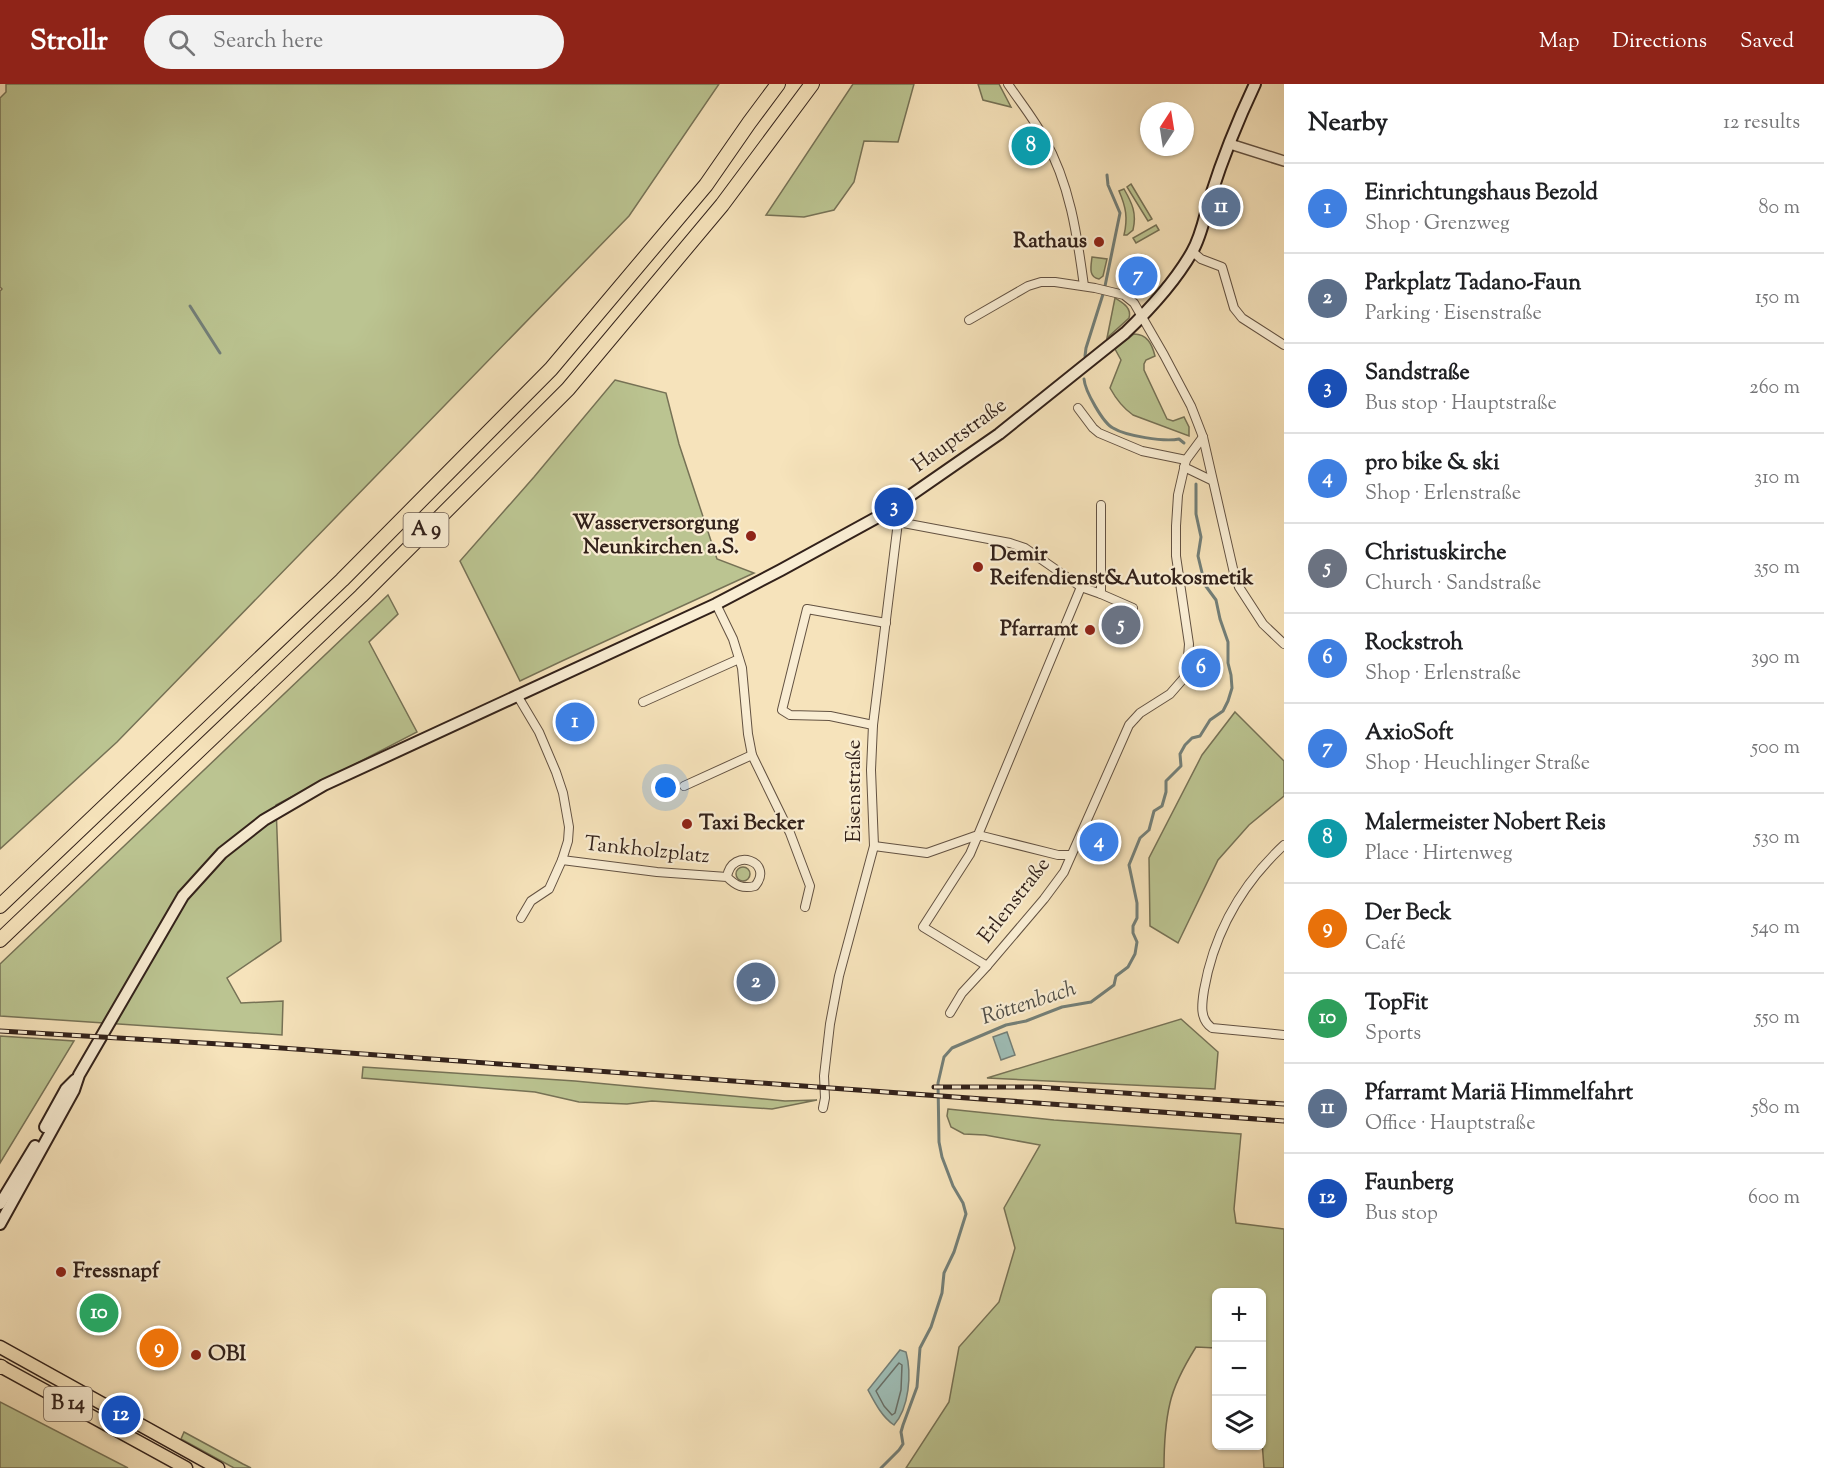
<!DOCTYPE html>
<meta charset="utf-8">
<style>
:root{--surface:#fff;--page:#f2f2f2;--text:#202124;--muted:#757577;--line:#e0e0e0;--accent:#8f2418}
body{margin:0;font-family:"Sorts Mill Goudy",serif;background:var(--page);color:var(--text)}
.controls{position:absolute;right:18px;bottom:18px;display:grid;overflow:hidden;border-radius:9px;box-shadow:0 2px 4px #0004}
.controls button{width:54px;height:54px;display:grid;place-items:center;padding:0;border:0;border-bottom:2px solid var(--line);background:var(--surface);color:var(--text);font:30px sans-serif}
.compass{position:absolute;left:1140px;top:18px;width:54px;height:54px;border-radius:50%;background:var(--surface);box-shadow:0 2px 4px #0004;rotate:12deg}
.you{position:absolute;left:666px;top:704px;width:21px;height:21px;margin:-15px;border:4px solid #fff;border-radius:50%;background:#1a73e8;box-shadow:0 0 0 9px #1a73e833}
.badge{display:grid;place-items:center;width:39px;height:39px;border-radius:50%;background:var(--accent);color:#fff;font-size:20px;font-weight:700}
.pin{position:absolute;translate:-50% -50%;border:3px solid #fff;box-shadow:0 2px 6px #0006}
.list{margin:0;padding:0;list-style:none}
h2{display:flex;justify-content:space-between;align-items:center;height:78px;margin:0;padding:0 24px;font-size:26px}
h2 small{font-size:20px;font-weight:400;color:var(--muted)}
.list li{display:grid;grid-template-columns:39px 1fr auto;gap:18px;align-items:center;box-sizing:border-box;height:90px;padding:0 24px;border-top:2px solid var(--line)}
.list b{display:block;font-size:22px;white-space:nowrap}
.list p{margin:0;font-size:20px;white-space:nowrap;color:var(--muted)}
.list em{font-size:20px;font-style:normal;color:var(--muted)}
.icon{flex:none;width:33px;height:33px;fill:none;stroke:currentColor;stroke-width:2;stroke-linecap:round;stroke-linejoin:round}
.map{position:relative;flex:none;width:1284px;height:1384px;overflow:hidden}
header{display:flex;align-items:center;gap:36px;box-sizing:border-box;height:84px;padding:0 30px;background:var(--accent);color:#fff}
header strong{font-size:28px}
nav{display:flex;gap:33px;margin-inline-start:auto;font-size:21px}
.search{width:420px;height:54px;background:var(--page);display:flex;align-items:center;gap:15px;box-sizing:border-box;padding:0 21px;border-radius:33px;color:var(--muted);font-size:22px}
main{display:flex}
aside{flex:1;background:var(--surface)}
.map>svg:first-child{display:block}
</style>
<header>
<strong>Strollr</strong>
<div class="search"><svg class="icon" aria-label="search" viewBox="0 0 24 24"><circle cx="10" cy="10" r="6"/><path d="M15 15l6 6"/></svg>Search here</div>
<nav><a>Map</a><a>Directions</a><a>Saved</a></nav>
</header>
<main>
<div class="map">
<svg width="1284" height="1384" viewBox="0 0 1284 1384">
<rect width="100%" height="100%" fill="#f6e3bb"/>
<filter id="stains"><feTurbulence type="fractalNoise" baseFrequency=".00333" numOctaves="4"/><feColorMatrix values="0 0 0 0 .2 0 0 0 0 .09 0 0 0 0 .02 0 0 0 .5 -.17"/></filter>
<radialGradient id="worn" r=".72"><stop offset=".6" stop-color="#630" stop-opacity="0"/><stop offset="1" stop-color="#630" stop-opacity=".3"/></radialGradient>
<g fill="#bbc491" stroke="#767256" stroke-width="1.5">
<path d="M6 0H719L629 132 117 658 0 765V207L2 205 0 203V14L6 8Z"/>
<path d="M853 0H914L898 58 864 57 854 98 834 126 804 133 766 131Z"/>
<path d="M978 0H999L1011 23 983 16Z"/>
<path d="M1131 100 1152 135 1148 137 1127 103Z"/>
<path d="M1124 105C1132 119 1137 129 1133 146L1127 151H1124C1128 134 1126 123 1119 107Z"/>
<path d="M1156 141 1159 146 1136 159 1133 154Z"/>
<path d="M1092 173 1107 175 1103 192 1099 195C1088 193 1091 182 1092 173Z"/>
<path d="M1115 214C1123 219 1132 224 1129 234L1107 254Z"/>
<path d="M1134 250C1147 250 1152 260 1155 272L1146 276 1144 280V286L1167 335 1173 337 1184 333 1189 343V352L1133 331C1123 324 1116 315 1110 304L1121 276 1115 265Z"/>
<path d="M615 296 666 309 679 360 717 475 754 489 562 577 520 597 460 477 534 393Z"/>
<path d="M388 511 398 530 369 558 417 648 276 721 281 857 227 894 241 919 283 917 282 951 0 932V880Z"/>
<path d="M1235 628 1284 677V712L1249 741 1218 776 1178 859 1150 842 1149 774 1202 671Z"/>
<circle cx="743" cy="790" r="7"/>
<path d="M1181 935 1218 968 1215 1005 987 994Z"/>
<path d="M0 952 74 957 0 1079Z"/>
<path d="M363 983 575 997 785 1017 817 1016 772 1025 652 1017 627 1020 579 1018 535 1008 362 994Z"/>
<path d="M948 1025 1054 1036 1241 1050 1234 1125 1236 1139 1284 1145V1384H1264L1262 1357V1208H1216V1264L1196 1263C1186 1279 1174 1301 1170 1319 1165 1340 1164 1363 1164 1384H906L949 1318 959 1263 999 1218 1015 1164 1004 1124 1040 1061 985 1051 964 1050 951 1043 947 1032Z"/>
<path d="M0 1318 128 1384H0Z"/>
<path d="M184 1348 243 1380 251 1384H234L181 1355Z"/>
</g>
<g fill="#9ebdb6" stroke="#737f78" stroke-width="1.5">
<path d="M1007 948 1015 971 1001 976 993 953Z"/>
<path d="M900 1266 906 1268C912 1290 909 1324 894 1341 882 1333 875 1319 868 1306Z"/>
</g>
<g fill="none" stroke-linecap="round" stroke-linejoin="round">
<path stroke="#686f68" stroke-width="1.5" d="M899 1279 902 1281 901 1306 895 1329 892 1331 884 1322 876 1307Z"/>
<g stroke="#737f78" stroke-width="3">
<path d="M190 222 220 269"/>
<path d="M1085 272 1086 264 1104 207 1120 129 1108 101 1107 91"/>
<path d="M1084 295C1085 307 1103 339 1113 344 1126 352 1164 358 1179 355L1184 359"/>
<path d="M881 1384 899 1366 903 1360 901 1348 903 1341 917 1303 920 1264 931 1243 942 1209 944 1189 954 1168 966 1130 963 1119 953 1102 942 1073 939 1058 938 999 944 973 952 964 1006 941 1026 937 1062 923 1091 918 1114 901 1116 892 1128 883 1135 870 1137 858 1133 849V842L1137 834V819L1129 781 1140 754 1149 746 1154 727 1162 722 1166 708V697L1181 682 1180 670 1185 661 1192 654 1200 652 1210 636 1223 627 1228 617 1232 604 1231 591 1228 579V558L1220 535 1216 516 1205 501 1198 472 1201 453 1196 430V400"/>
</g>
<g stroke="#635242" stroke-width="10">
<g id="minor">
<path d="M1008 0C1020 18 1034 35 1044 54 1070 100 1077 150 1084 202"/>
<path d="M1193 168 1201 175 1222 183 1234 224 1242 234 1284 261"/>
<path d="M969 236 1028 202 1041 198H1055L1095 204 1124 211 1134 219 1164 271 1191 322 1203 353 1234 489 1239 503 1263 540 1284 560"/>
<path d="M1078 324 1093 344 1099 349 1142 367 1186 376"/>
<path d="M1184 383 1211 396"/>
<path d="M1101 421V510"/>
<path d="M898 438 1010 459 1025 464 1081 503 1101 510 1133 524"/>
<path d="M716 520 733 555 742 584 748 650 752 671 790 749 810 802 805 823"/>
<path d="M517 611 539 648 556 688 563 709 569 743 568 757 562 776 549 805 531 817 521 834"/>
<path d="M643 618 739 575"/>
<path d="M873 641 830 632 790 631 782 626 807 525 886 539"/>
<path d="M684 702 752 671"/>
<path d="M1284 761C1242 800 1214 849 1204 906 1202 919 1199 935 1212 944L1284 951"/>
<path d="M874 762 927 769 978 751 1081 503"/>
<path d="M1071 771H1058L978 751 970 770 923 843 987 882 1044 815 1064 788 1129 641 1140 629 1170 610 1184 594 1187 586 1189 560 1176 472V442L1178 411 1186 376 1203 353"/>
<path d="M562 776 657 788 727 793C736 802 743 805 755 802 775 778 732 762 727 793"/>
<path d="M950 929 962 909 987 882"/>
<path d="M823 1024 825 1014 824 992 830 940 839 892 874 762 871 686 873 641 898 438 885 429"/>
</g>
</g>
<g stroke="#635242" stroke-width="12">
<path id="tertiary" d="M1230 60 1284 77"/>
</g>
<g stroke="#32211a" stroke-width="14">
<g id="secondary">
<path d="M45 1043 66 1005 75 996"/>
<path d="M0 1120 35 1062"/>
<path d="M0 1140 74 1006 79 991 183 812 222 769 264 736 324 701 716 520 781 486 885 429 999 350 1125 249C1150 225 1175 198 1192 168 1202 151 1205 130 1211 111 1223 73 1238 36 1255 0"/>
</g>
</g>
<g stroke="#32211a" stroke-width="15">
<g id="primary">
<path d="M0 1263 218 1384"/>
<path d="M0 1282 186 1384"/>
</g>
</g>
<g stroke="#32211a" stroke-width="16">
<g id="motorway">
<path d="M0 822 342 496 551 285 706 101 749 39 778 0"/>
<path d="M0 856 361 512 568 305 722 121 812 0"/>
<path d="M0 1283H1"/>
</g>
</g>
<use href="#minor" stroke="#f9edd3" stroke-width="8"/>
<use href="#tertiary" stroke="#f9edd3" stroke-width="9"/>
<use href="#secondary" stroke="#f9edd3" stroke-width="10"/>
<use href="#primary" stroke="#f6e3bb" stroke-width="12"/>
<use href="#motorway" stroke="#f6e3bb" stroke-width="14"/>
<g stroke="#32211a" stroke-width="5">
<g id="rail">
<path d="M0 947 254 962 1284 1037"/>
<path d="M934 1003H1037L1284 1020"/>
</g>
</g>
<use href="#rail" stroke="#f9edd3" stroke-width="3" stroke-dasharray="9" stroke-linecap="butt"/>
</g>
<g fill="#8f2418" stroke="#f9edd3" stroke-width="2">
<circle cx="1099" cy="158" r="6"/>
<circle cx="751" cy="452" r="6"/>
<circle cx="978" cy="483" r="6"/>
<circle cx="1090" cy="546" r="6"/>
<circle cx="687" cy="740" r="6"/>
<circle cx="61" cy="1188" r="6"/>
<circle cx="196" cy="1271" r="6"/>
</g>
<g text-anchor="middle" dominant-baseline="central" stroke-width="4.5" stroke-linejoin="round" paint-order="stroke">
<g fill="#f9edd3" stroke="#6e5e52" stroke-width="1.5">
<rect x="403.5" y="429" width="45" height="34" rx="4.5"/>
<rect x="44" y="1303" width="48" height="34" rx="4.5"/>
</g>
<g font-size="20" font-weight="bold" fill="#32211a">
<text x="426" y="446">A 9</text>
<text x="68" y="1320">B 14</text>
</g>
<g font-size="21" font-weight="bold" fill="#32211a" stroke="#f9edd3" text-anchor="start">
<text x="1087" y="158" text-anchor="end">Rathaus</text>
<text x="739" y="440" text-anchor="end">Wasserversorgung<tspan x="739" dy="24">Neunkirchen a.S.</tspan></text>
<text x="990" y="471">Demir<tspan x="990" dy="24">Reifendienst&amp;Autokosmetik</tspan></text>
<text x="1078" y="546" text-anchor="end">Pfarramt</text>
<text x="699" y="740">Taxi Becker</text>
<text x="73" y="1188">Fressnapf</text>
<text x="208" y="1271">OBI</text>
</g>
<g font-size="21" fill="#32211a" stroke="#f9edd3">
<text transform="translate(960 352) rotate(-36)">Hauptstraße</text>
<text transform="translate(855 707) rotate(-90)">Eisenstraße</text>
<text transform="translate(647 767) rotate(6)">Tankholzplatz</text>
<text transform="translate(1015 817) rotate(-52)">Erlenstraße</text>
</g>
<g font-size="22" font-style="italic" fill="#525049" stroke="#f9edd3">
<text transform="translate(1029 920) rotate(-18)">Röttenbach</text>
</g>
</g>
<rect width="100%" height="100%" filter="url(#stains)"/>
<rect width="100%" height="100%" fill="url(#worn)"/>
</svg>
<div class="controls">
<button>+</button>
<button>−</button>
<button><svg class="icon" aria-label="layers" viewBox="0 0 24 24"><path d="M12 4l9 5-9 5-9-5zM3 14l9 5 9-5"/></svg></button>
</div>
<svg class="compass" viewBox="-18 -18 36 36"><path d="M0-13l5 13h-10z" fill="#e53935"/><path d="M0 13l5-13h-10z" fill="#757577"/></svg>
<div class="you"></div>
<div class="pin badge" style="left:575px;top:638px;background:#3f7fe0">1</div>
<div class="pin badge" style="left:756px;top:898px;background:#5c6f8a">2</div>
<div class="pin badge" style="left:894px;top:423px;background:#1a4fb4">3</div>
<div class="pin badge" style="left:1099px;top:758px;background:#3f7fe0">4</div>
<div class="pin badge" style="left:1121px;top:541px;background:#6b7280">5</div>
<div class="pin badge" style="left:1201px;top:584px;background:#3f7fe0">6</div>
<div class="pin badge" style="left:1138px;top:192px;background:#3f7fe0">7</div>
<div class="pin badge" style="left:1031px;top:62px;background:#0f9aa8">8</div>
<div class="pin badge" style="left:159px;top:1264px;background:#e8710a">9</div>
<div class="pin badge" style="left:99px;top:1229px;background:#2e9e5b">10</div>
<div class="pin badge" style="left:1221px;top:123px;background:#5c6f8a">11</div>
<div class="pin badge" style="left:121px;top:1331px;background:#1a4fb4">12</div>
</div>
<aside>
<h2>Nearby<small>12 results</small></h2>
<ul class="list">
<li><span class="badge" style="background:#3f7fe0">1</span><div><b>Einrichtungshaus Bezold</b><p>Shop · Grenzweg</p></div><em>80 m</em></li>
<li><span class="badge" style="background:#5c6f8a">2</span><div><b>Parkplatz Tadano-Faun</b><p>Parking · Eisenstraße</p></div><em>150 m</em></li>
<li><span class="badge" style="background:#1a4fb4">3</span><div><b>Sandstraße</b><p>Bus stop · Hauptstraße</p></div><em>260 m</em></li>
<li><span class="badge" style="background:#3f7fe0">4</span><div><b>pro bike &amp; ski</b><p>Shop · Erlenstraße</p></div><em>310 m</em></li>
<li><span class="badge" style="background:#6b7280">5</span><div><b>Christuskirche</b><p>Church · Sandstraße</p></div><em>350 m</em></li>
<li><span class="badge" style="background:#3f7fe0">6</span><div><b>Rockstroh</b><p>Shop · Erlenstraße</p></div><em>390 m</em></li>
<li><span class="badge" style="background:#3f7fe0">7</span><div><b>AxioSoft</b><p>Shop · Heuchlinger Straße</p></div><em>500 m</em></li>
<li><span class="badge" style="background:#0f9aa8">8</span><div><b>Malermeister Nobert Reis</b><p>Place · Hirtenweg</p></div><em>530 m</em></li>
<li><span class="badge" style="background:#e8710a">9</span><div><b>Der Beck</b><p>Café</p></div><em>540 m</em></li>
<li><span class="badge" style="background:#2e9e5b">10</span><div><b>TopFit</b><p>Sports</p></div><em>550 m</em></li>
<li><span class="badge" style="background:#5c6f8a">11</span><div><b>Pfarramt Mariä Himmelfahrt</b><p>Office · Hauptstraße</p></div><em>580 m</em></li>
<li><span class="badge" style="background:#1a4fb4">12</span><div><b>Faunberg</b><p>Bus stop</p></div><em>600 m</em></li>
</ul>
</aside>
</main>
